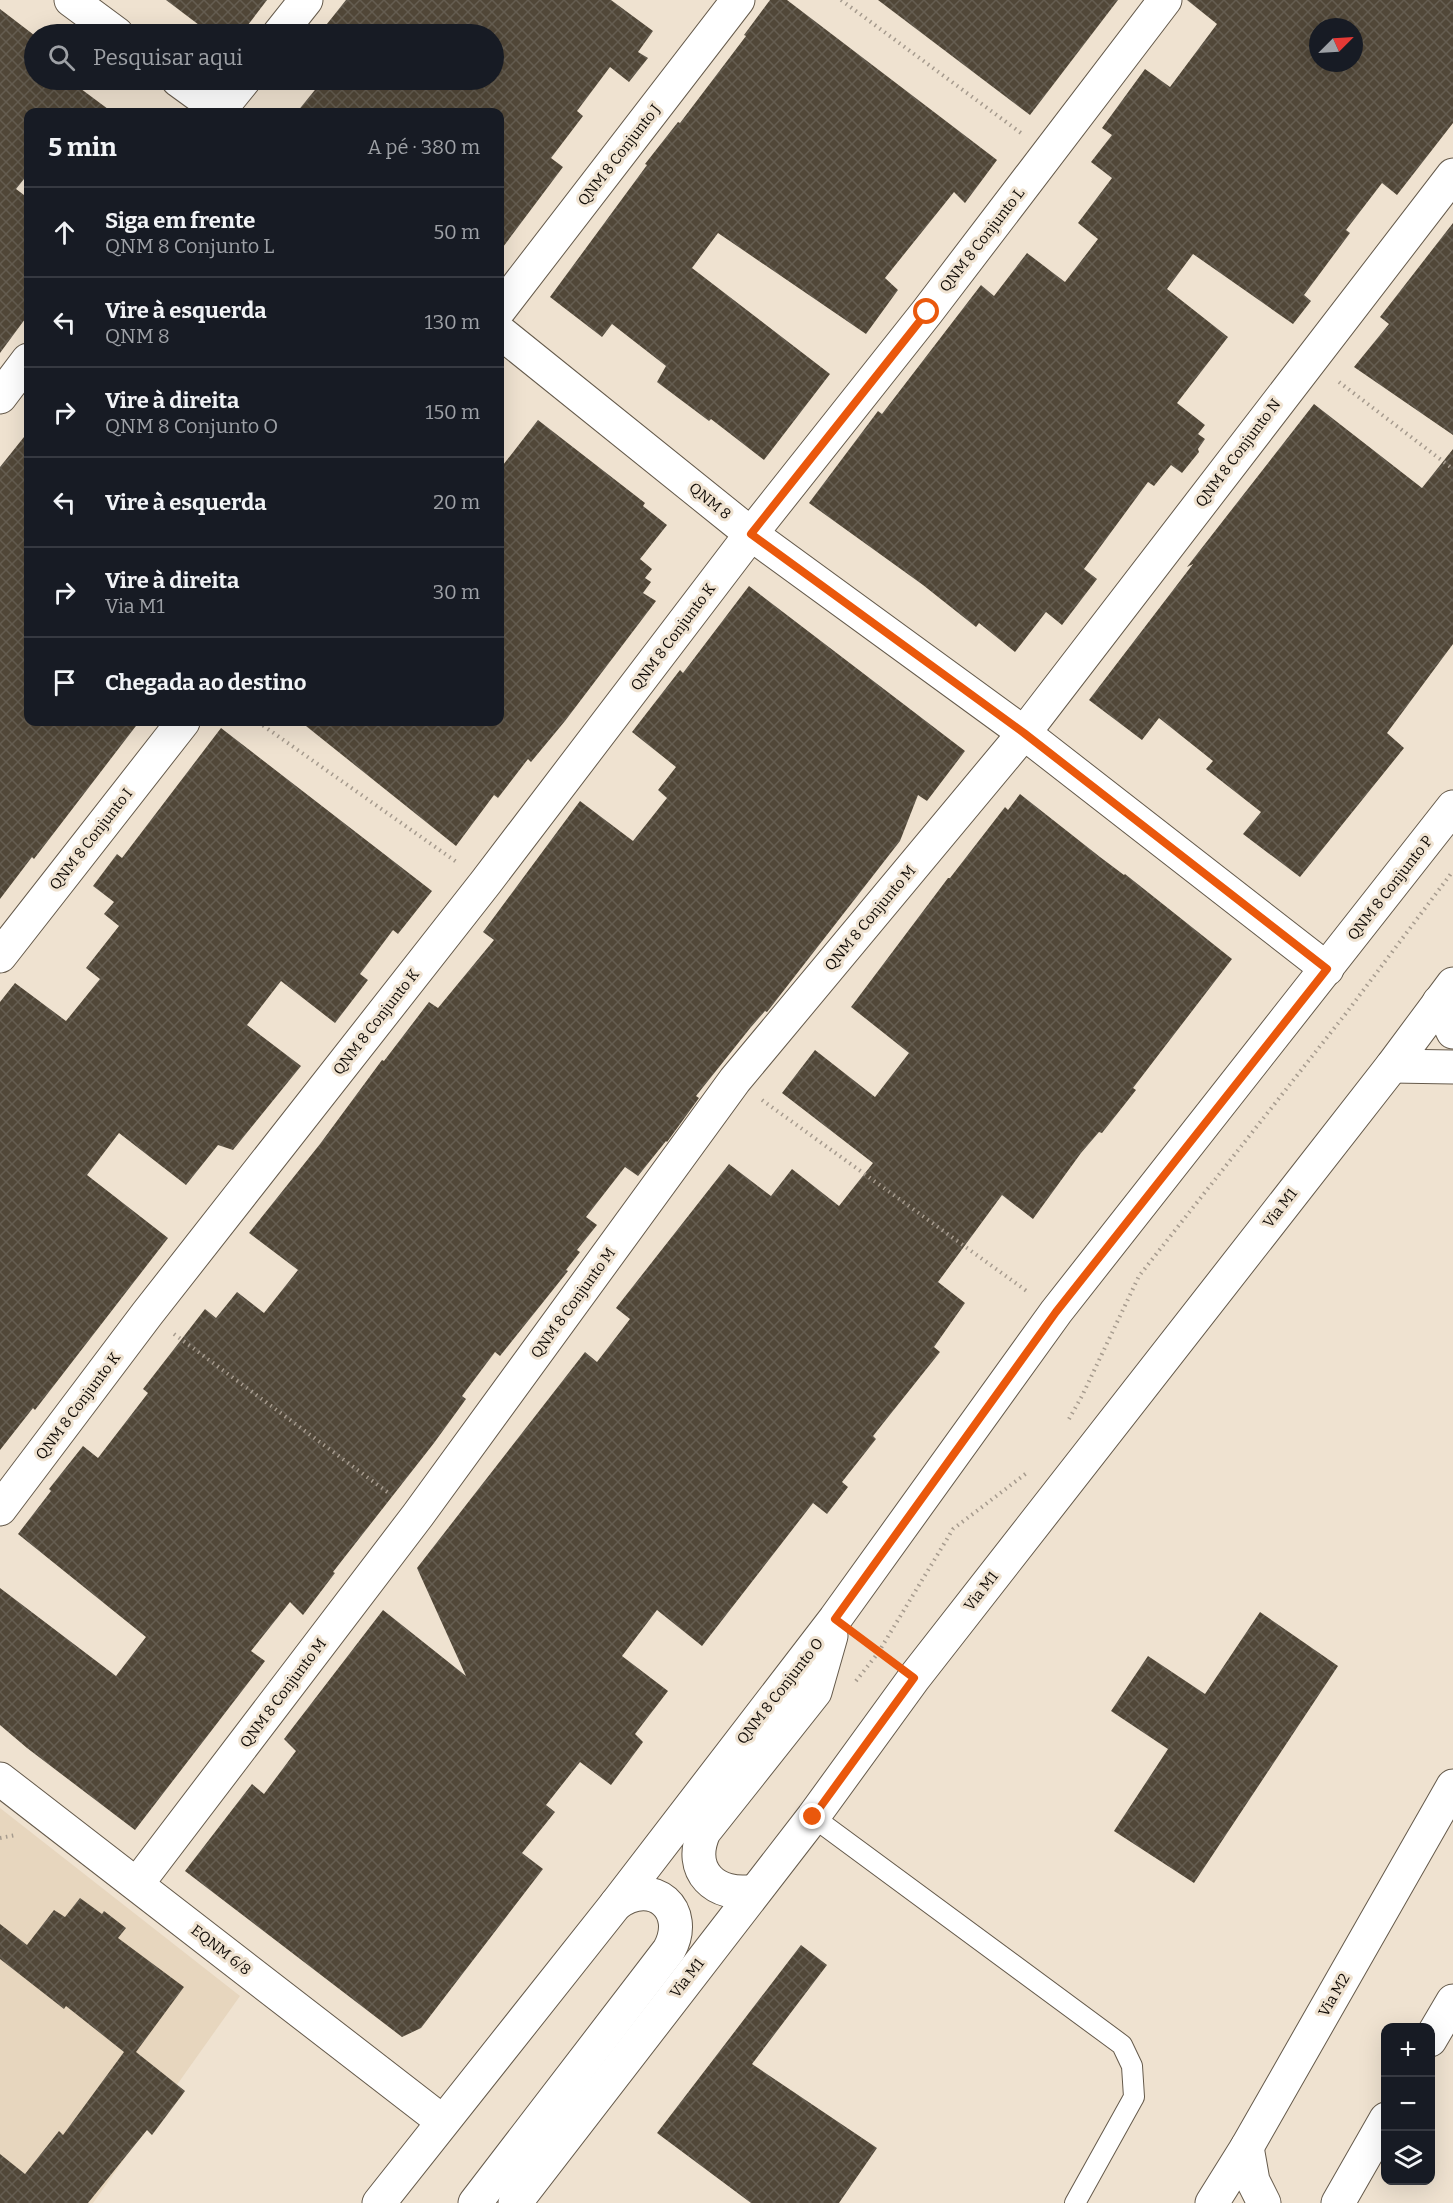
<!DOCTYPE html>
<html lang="pt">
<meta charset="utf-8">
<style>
:root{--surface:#171b24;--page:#20242c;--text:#f1f3f6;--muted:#9ea1a6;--line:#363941}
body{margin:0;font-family:Bitter,serif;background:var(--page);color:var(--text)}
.controls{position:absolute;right:18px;bottom:18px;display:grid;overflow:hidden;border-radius:12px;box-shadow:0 6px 24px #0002}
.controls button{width:54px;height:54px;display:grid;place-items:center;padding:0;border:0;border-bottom:2px solid var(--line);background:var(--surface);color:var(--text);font:30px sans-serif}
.compass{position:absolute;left:1309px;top:18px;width:54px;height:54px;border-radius:50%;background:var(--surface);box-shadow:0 6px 24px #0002;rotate:66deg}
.stop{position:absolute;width:18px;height:18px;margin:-14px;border:4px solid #ea580c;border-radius:50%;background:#fff}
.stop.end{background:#ea580c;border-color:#fff;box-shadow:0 2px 6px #0008}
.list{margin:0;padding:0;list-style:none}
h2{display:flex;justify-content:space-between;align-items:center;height:78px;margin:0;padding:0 24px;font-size:26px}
h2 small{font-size:20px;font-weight:400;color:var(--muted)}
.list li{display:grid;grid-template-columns:39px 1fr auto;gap:18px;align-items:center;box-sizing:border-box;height:90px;padding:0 24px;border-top:2px solid var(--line)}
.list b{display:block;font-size:22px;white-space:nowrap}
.list p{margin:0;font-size:20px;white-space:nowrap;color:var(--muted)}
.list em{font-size:20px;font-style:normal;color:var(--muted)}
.icon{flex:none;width:33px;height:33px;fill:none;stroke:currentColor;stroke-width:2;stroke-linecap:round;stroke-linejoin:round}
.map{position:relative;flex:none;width:1453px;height:2203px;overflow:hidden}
.search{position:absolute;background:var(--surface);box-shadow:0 6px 24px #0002;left:24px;top:24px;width:480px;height:66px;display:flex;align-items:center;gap:15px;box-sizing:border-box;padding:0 21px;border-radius:33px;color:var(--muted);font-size:22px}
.panel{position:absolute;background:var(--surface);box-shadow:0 6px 24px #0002;left:24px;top:108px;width:480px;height:618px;border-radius:12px}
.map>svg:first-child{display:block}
</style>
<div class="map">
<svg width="1453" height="2203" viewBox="0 0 1453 2203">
<defs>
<pattern id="building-cross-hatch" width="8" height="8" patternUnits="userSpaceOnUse" patternTransform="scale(1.5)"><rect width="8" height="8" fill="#514738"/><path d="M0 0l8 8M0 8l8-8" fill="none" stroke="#655d51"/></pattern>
</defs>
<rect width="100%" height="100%" fill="#efe2d0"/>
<path fill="#e7d6be" d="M0 1808 240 1996 93 2203H0Z"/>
<g fill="url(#building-cross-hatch)" fill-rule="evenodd">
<path d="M166 0H267L241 34H211Z"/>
<path d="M346 0H611L653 31 638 52 648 58 629 82 610 67 577 111 583 116 551 158 563 167 500 251V112H297L323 80H494V34H319Z"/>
<path d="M770 0H787L997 160 965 203 954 192 885 278 898 290 866 334 718 233 692 268 830 374 764 460 711 419 709 421 657 382 666 366 612 324 602 337 550 297 647 165 645 164 678 122 680 123 746 36 744 35Z"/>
<path d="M878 0H1118L1030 115Z"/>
<path d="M1187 0H1453V123L1397 195 1382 183 1346 230 1350 233 1304 295 1311 301 1293 324 1193 254 1167 289 1228 337 1177 403 1205 425 1198 434 1205 439 1198 449 1199 452 1182 473 1171 465 1154 486 1148 482 1084 569 1097 579 1062 625 1046 612 1015 652 979 623 976 627 923 585 809 503 878 411 882 414 981 285 994 296 1027 253 1065 282 1098 239 1078 223 1112 178 1091 162 1112 135 1102 128 1145 69 1170 87 1217 24ZM1318 27H1354V63H1318Z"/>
<path d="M0 9 34 35V80H69L112 112H28V174L16 189 28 198V315L0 353Z"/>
<path d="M1453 223V435L1354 367 1389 324 1380 317Z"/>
<path d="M1314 404 1422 488 1453 449V644L1387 733 1404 748 1300 877 1243 834 1261 812 1206 769 1213 761 1159 718 1142 740 1089 700 1193 564 1187 567Z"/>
<path d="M538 420 645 503 643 506 667 525 640 559 652 569 645 578 651 582 643 593 656 601 565 721 531 762 528 759 498 798 494 795 456 846 301 722H500V469Z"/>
<path d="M28 432V722H139L34 859 32 857 0 899V467Z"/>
<path d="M749 586 965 751 927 801 918 795 900 841 767 1012 765 1011 751 1027 696 1096 699 1098 667 1142 666 1141 638 1176 625 1167 586 1217 597 1225 577 1250 580 1252 566 1270 568 1271 500 1356 495 1352 462 1396 466 1399 434 1443 333 1572 335 1573 303 1615 290 1602 251 1651 265 1661 135 1830 27 1748 0 1725V1588L116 1676 146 1637 18 1534 51 1491 49 1489 83 1446 98 1458 148 1393 143 1389 205 1309 216 1318 237 1292 264 1313 298 1270 249 1233 320 1144 382 1060 384 1061 429 1002 438 1008 494 940 483 932 580 801 633 841 667 798 658 790 676 767 632 732 680 670 683 673Z"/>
<path d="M221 728 432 891 398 934 393 930 360 974 368 980 335 1023 281 981 247 1025 301 1066 233 1150 218 1145 186 1185 119 1133 87 1175 168 1238 35 1410 33 1408 0 1450V1002L15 983 66 1021 100 979 86 968 119 926 104 914 114 902 93 886 117 854 122 858Z"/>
<path d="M1020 794 1100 857 1124 875 1125 874 1232 959 1133 1088 1136 1090 1102 1133 1099 1132 1081 1153 1033 1219 1002 1195 938 1282 965 1303 934 1347 940 1352 873 1436 876 1439 842 1482 848 1487 827 1514 813 1503 702 1646 657 1610 622 1656 668 1691 635 1734 643 1742 611 1785 580 1762 546 1805 555 1812 522 1853 543 1869 421 2028 402 2037 185 1871 252 1784 264 1794 296 1751 284 1739 383 1610 466 1676 417 1568 585 1352 597 1362 630 1319 616 1308 729 1164 771 1196 792 1169 839 1206 873 1163 782 1093 815 1050 875 1097 909 1053 851 1007 948 878H950L1005 807 1008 810Z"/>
<path d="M1260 1612 1338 1666 1194 1883 1114 1831 1168 1749 1111 1711 1148 1656 1205 1694Z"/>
<path d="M80 1898 102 1914 104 1911 126 1928 118 1938 184 1987 136 2052 185 2091 152 2135 147 2130 88 2203H0V2154L25 2174 59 2131 63 2135 124 2052 66 2006 64 2009 0 1959V1924L27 1945 54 1910 65 1917Z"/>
<path d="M801 1945 827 1965 752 2064 877 2148 839 2203H751L657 2133Z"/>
</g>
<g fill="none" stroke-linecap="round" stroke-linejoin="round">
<g stroke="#655a4b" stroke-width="22">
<path id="service" d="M813 1817 1122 2045 1132 2066 1134 2097 1075 2203"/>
</g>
<g stroke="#655a4b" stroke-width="35">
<g id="minor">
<path d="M71 0 117 34"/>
<path d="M279 34 306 0"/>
<path d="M178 80 222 112"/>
<path d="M218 112 244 80"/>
<path d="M500 309 738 0"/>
<path d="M500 332 751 534 1024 733 1327 969"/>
<path d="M0 397 28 360"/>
<path d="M0 956 183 722"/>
<path d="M0 1509 147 1314 486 882 751 534 927 312 1165 0"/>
<path d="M0 1779 442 2121"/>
<path d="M137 1884 418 1515 735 1080 1024 733 1453 175"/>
</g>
</g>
<g stroke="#655a4b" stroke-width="35">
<g id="secondary">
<path d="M1439 1002 1453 1032"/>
<path d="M1392 1066 1453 1067"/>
<path d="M755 1891C715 1898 687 1871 704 1832L815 1692 831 1636"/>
<path d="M1430 2040 1453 2001"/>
<path d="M1247 2147 1253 2181 1264 2203"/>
<path d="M379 2203 616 1904 835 1619 1056 1312 1453 807"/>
<path d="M475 2203 669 1950C691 1910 653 1876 616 1904"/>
<path d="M515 2203 813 1817 914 1678 1392 1066 1453 984"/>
<path d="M1212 2203 1247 2147 1453 1786"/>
<path d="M1338 2203 1386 2119"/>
</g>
</g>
<g stroke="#a69b8e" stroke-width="4" stroke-dasharray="1.5 4.5" stroke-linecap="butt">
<path d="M841 0 1021 133"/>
<path d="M1339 382 1453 469"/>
<path d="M258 722 458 863"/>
<path d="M762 1100 1028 1292"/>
<path d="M174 1334 390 1494"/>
<path d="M1069 1419 1082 1396 1139 1276 1347 1012 1453 871"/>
<path d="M864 1642 885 1658"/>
<path d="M856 1681 878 1653 953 1529 1028 1472"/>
<path d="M0 1838 16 1835"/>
</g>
<use href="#service" stroke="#fff" stroke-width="20"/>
<use href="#minor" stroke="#fff" stroke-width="33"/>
<use href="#secondary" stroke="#fff" stroke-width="33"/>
</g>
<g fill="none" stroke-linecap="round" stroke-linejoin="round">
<path stroke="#ea580c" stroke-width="8" d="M813 1817 914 1678 835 1619 1056 1312 1327 969 1024 733 751 534 927 312"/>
</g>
<g text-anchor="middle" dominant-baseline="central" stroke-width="6" stroke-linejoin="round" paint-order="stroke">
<g font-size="15" fill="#100b06" stroke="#efe2d0">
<text transform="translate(619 155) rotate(-52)">QNM 8 Conjunto J</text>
<text transform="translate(982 240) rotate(-52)">QNM 8 Conjunto L</text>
<text transform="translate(1238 453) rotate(-53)">QNM 8 Conjunto N</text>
<text transform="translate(710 501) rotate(39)">QNM 8</text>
<text transform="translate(673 637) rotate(-53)">QNM 8 Conjunto K</text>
<text transform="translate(91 839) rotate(-52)">QNM 8 Conjunto I</text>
<text transform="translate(1390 888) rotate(-52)">QNM 8 Conjunto P</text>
<text transform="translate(870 918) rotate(-50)">QNM 8 Conjunto M</text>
<text transform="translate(376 1022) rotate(-52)">QNM 8 Conjunto K</text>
<text transform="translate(1280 1208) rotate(-52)">Via M1</text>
<text transform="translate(573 1303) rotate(-54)">QNM 8 Conjunto M</text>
<text transform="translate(78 1406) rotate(-53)">QNM 8 Conjunto K</text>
<text transform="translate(981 1591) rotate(-52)">Via M1</text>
<text transform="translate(780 1691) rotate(-52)">QNM 8 Conjunto O</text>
<text transform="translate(283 1693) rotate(-53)">QNM 8 Conjunto M</text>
<text transform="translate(221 1950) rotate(38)">EQNM 6/8</text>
<text transform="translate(687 1978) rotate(-52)">Via M1</text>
<text transform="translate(1334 1995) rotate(-60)">Via M2</text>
</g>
</g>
</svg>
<div class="controls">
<button>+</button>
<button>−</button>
<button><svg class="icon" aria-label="layers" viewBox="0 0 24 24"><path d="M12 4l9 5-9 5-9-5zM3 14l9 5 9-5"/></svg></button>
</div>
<svg class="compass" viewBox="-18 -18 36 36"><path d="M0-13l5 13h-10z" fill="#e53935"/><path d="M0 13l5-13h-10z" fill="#9ea1a6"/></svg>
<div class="stop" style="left:927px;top:312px"></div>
<div class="stop end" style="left:813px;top:1817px"></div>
<div class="search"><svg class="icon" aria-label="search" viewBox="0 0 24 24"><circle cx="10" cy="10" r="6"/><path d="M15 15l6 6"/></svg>Pesquisar aqui</div>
<section class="panel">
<h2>5 min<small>A pé · 380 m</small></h2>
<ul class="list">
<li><svg class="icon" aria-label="ahead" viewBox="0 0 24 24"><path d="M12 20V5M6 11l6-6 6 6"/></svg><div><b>Siga em frente</b><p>QNM 8 Conjunto L</p></div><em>50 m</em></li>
<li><svg class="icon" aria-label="left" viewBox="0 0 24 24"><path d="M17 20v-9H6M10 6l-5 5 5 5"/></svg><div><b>Vire à esquerda</b><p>QNM 8</p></div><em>130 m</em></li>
<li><svg class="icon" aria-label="right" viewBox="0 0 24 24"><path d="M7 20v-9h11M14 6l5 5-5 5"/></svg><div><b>Vire à direita</b><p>QNM 8 Conjunto O</p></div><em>150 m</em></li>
<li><svg class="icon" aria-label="left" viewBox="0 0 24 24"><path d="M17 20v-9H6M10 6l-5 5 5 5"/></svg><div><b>Vire à esquerda</b></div><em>20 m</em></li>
<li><svg class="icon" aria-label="right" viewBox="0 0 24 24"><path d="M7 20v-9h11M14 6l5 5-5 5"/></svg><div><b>Vire à direita</b><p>Via M1</p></div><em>30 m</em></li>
<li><svg class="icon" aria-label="arrive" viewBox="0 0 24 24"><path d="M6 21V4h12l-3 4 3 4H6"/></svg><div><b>Chegada ao destino</b></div></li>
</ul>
</section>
</div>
